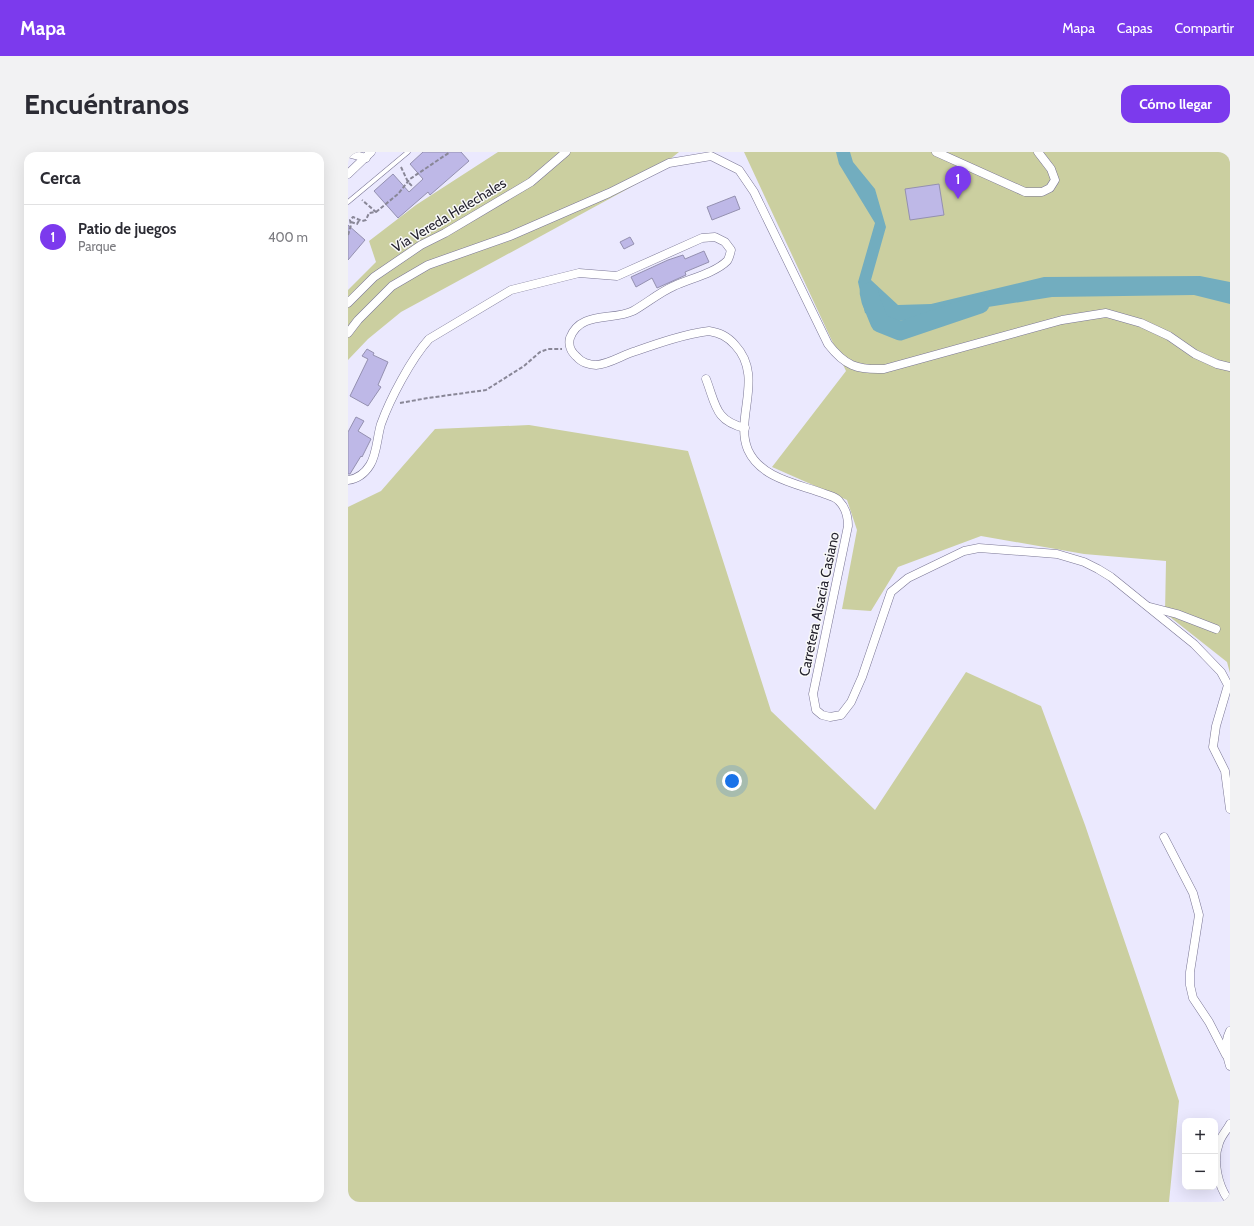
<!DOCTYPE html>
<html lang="es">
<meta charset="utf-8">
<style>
:root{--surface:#fff;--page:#f2f2f3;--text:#2b2b33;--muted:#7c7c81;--line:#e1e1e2;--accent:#7c3aed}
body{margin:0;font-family:Cabin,sans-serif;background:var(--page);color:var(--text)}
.controls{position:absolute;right:12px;bottom:12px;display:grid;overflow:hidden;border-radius:8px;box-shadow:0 4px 16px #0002}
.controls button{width:36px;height:36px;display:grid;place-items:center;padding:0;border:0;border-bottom:1px solid var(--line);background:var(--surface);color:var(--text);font:20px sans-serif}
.you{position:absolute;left:384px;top:629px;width:14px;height:14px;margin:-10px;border:3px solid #fff;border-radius:50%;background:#1a73e8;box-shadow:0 0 0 6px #1a73e833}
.badge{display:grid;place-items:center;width:26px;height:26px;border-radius:50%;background:var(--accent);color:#fff;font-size:13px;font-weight:700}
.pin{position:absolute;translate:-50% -33px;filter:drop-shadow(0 1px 2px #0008)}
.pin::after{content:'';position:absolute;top:21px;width:14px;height:12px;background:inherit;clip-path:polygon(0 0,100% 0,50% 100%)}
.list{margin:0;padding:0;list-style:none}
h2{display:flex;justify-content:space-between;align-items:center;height:52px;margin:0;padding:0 16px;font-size:17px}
h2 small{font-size:13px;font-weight:400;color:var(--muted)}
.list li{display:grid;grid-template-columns:26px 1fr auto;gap:12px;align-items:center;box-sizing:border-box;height:64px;padding:0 16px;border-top:1px solid var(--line)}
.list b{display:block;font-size:15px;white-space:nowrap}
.list p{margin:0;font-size:13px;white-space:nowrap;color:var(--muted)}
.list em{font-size:13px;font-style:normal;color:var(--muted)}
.map{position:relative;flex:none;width:882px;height:1050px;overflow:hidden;border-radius:12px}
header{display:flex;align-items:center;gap:24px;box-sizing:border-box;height:56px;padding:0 20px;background:var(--accent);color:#fff}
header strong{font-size:19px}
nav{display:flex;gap:22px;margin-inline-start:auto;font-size:14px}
.intro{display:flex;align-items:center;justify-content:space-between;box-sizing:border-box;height:96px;padding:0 24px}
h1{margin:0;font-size:28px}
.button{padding:10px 18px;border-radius:12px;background:var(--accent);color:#fff;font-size:14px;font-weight:700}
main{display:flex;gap:24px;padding:0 24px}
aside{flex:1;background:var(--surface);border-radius:12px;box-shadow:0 4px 16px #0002}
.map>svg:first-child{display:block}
</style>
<header>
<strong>Mapa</strong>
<nav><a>Mapa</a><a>Capas</a><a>Compartir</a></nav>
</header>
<div class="intro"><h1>Encuéntranos</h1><a class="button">Cómo llegar</a></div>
<main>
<aside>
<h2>Cerca<small></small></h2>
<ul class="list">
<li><span class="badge">1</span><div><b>Patio de juegos</b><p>Parque</p></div><em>400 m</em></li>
</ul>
</aside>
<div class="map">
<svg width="882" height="1050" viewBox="0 0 882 1050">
<rect width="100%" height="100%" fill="#ebe9fe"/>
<g fill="#cbcfa0">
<path d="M150 0H331L296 28 53 160 20 187 0 208V138L28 110 21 89 68 53Z"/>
<path d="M396 0H882V521L879 510 817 461 818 409 736 402 633 384 550 415 523 459 494 457 509 378 499 348 424 315 498 219Z"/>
<path d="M181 273 340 299 423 559 527 658 618 520 693 554 737 673 831 949 821 1050H0V355L33 339 87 277Z"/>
</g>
<path fill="#72adbf" d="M488 0H502L505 10 527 37 538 75 523 128 550 153 583 152 696 125 852 124 882 130V152L846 143 704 145 545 170 517 161 510 130 527 71 491 12Z"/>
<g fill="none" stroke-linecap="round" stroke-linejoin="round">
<path stroke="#72adbf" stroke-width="19" d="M521 140 523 149 532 171 552 179 632 152"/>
</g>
<g fill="#beb8e7" stroke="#9490b0">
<path d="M75 0H113L121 9 82 43 80 40 50 66 26 39 45 22 61 40 75 27 62 12Z"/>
<path d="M591 32 596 63 562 68 557 37Z"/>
<path d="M387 44 392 57 364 68 359 55Z"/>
<path d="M0 73 17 88 0 108Z"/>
<path d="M282 85 286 92 276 97 272 90Z"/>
<path d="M356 99 361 110 337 120 338 123 309 136 304 126 288 135 283 125 320 108 335 103 337 107Z"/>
<path d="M19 197 26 201 25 203 40 210 30 233 33 235 20 254 2 244 20 207 14 204Z"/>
<path d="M8 265 16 269 10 279 23 287 14 305 13 304 2 322H0V280Z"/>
</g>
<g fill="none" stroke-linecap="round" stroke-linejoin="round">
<g stroke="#7a7695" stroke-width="5">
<path id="service" d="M0 50 60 0"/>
</g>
<g stroke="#7a7695" stroke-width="9">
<g id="minor">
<path d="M588 0 677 40H694L702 36 707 28 703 17 690 0"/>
<path d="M0 1 18 6"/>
<path d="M0 22 23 0"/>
<path d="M0 151 26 125 73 93 97 81 183 30 218 0"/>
<path d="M0 181 10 168 44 134 80 113 162 84 261 41 321 11 363 4 391 18 406 40 480 192C497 214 509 218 536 217L714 168 758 161 793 171 821 184 847 202 869 212 882 215"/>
<path d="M358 227C368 253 367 269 397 276"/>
<path d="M0 328C9 327 17 321 22 313 29 302 29 285 33 272 42 247 63 207 81 187L163 138 231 121 269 124 354 86 367 85 377 90 383 98C382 102 381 107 379 109 367 121 341 127 326 134 312 140 299 151 285 159 264 169 232 159 222 186 220 193 223 200 229 205 233 210 241 213 248 213 262 212 274 203 288 199 311 191 337 182 361 179 372 181 379 184 387 193 417 225 386 266 400 298 413 327 451 332 477 342 482 344 488 345 491 349 498 356 500 364 500 374L465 542 468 558 474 563 482 565 493 563 503 550 514 525 543 440 560 426 616 399 631 396 709 402 736 410 750 417 763 425 846 492 873 520 880 533 868 574 865 595 877 619 882 657"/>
<path d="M802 455 829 462 868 477"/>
<path d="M816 685 845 741 851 763 842 820V833L845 846 861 870 878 903"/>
<path d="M882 879C876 892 878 901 882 914"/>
<path d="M882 972C879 978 873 984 871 991 864 1009 870 1035 882 1050"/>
</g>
</g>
<g stroke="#898797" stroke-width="2" stroke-dasharray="4 2" stroke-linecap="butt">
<path d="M53 15 60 30 65 35"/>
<path d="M28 60 50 42 62 27 102 0"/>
<path d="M3 70 9 72 12 67"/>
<path d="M0 83 3 73 2 68 5 65 14 69 18 68 21 61 28 60 14 48"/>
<path d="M52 251 80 246 138 238 176 214 192 200 200 197H214"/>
</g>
<use href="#service" stroke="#fff" stroke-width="4"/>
<use href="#minor" stroke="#fff" stroke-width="8"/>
</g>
<g text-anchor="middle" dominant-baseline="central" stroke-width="3" stroke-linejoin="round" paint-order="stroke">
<g font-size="14" fill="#211f2b" stroke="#f9f9f9">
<text transform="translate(101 63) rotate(-31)">Vía Vereda Helechales</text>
<text transform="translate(471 452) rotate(-78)">Carretera Alsacia Casiano</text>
</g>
</g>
</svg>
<div class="controls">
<button>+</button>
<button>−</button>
</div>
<div class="you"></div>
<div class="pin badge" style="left:610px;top:47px">1</div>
</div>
</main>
